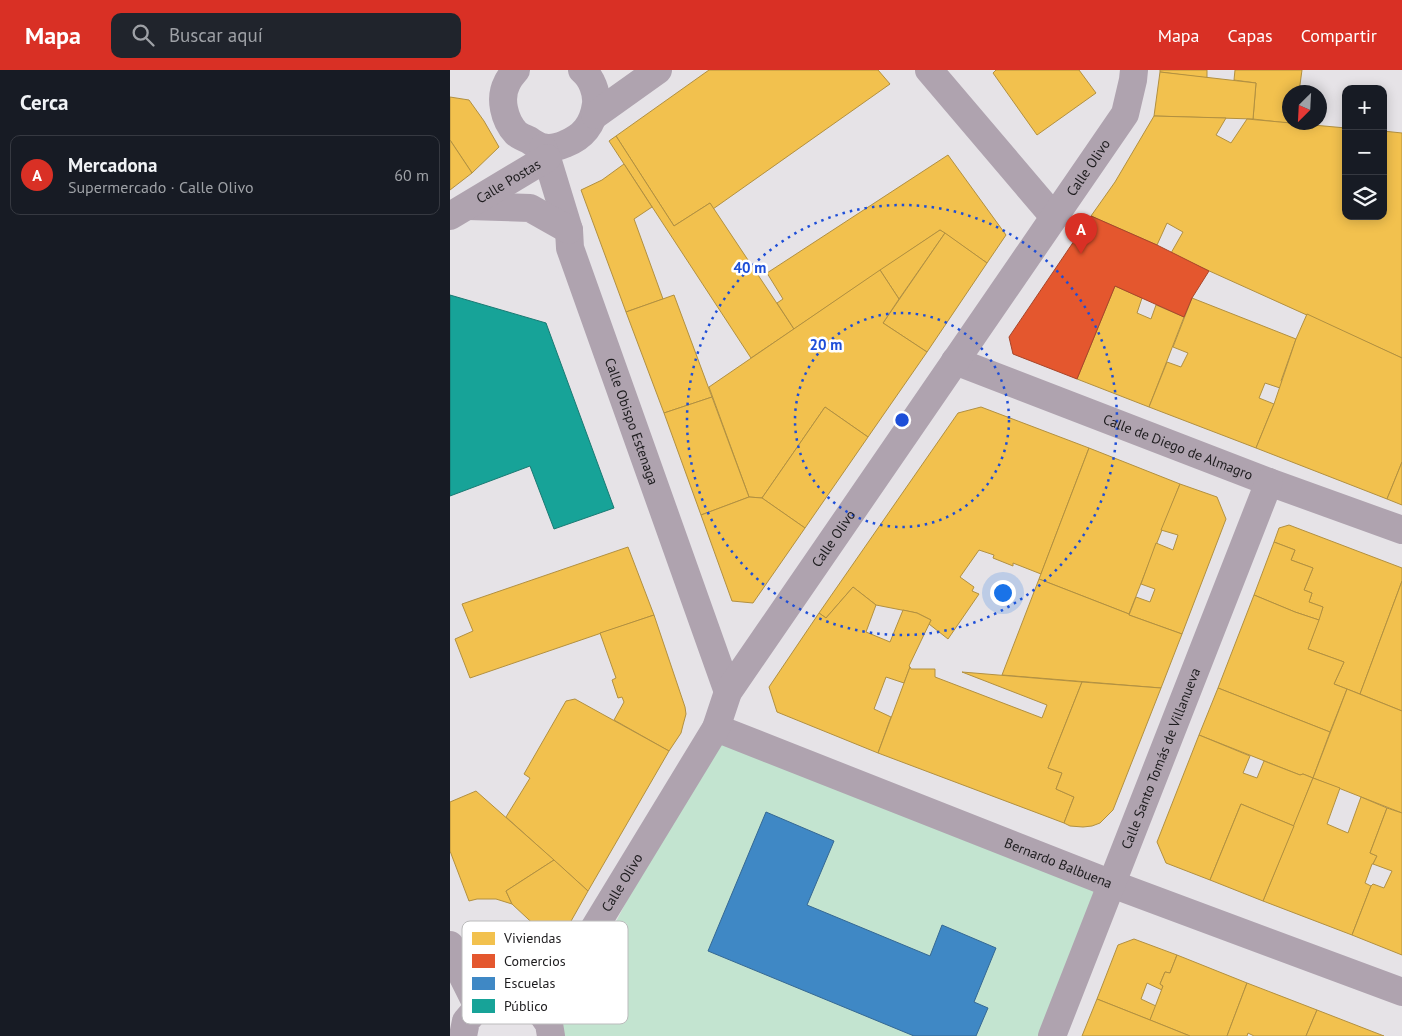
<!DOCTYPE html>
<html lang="es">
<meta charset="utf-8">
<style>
:root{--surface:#171b24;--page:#20242c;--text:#f1f3f6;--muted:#9ea1a6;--line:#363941;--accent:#d93025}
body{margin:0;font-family:"PT Sans",sans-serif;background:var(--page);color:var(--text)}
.controls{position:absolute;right:15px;top:15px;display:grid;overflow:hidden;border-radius:10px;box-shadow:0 2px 12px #0003}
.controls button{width:45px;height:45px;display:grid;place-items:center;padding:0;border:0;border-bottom:1px solid var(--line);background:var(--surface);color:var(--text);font:25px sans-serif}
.compass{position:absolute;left:832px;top:15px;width:45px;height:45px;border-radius:50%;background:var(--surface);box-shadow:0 2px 12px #0003;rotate:204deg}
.you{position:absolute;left:552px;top:522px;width:18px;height:18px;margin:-12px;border:4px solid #fff;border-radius:50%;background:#1a73e8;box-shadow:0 0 0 8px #1a73e833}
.badge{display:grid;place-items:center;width:32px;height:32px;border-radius:50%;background:var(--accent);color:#fff;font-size:16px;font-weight:700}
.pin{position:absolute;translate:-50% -41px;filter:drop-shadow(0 1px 2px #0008)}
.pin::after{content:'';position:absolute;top:26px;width:18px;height:15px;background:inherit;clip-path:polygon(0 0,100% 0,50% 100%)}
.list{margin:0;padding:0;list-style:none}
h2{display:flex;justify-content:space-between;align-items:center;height:65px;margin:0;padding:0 20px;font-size:21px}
h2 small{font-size:16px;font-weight:400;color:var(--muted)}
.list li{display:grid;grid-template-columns:32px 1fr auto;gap:15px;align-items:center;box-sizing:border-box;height:80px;margin:0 10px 10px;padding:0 10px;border:1px solid var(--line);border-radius:10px}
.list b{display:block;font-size:19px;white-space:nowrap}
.list p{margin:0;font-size:16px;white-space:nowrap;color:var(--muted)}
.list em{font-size:16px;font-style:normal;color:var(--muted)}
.icon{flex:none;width:28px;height:28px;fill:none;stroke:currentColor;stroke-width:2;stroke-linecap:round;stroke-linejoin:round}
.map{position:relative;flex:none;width:952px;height:966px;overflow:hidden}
header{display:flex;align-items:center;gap:30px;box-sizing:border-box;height:70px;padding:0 25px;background:var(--accent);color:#fff}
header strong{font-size:24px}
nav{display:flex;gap:28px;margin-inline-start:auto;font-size:18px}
.search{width:350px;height:45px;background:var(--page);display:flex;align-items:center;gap:12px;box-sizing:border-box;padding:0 18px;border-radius:10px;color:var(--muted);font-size:19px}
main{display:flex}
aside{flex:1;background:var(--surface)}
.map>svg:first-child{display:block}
</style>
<header>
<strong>Mapa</strong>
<div class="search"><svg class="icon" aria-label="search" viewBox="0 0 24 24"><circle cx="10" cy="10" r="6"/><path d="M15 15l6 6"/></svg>Buscar aquí</div>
<nav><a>Mapa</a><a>Capas</a><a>Compartir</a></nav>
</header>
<main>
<aside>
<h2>Cerca<small></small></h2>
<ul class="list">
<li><span class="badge">A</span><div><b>Mercadona</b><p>Supermercado · Calle Olivo</p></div><em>60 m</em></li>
</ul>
</aside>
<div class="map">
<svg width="952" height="966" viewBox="0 0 952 966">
<rect width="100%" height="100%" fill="#e6e3e7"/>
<path fill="#c3e4d0" d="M266 658 662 814 602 966H107Z"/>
<g fill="#f2c14e" stroke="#b29040">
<path d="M259 0H428L440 14 263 139 260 133 224 156 166 66Z"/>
<path d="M546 0H629L646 23 587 65 543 3Z"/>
<path d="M710 0H757V8L710 2Z"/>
<path d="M785 0H852L849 22H839V52L837 53 803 49 806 13 784 10Z"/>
<path d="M710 2 806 13 803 49 704 46Z"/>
<path d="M0 27 19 30 34 51 49 77 22 103 0 70Z"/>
<path d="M704 46 776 48 766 65 781 73 797 49 896 58V146H933V61L952 63V288L735 190 721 183 733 162 717 153 707 175 641 146 665 112Z"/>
<path d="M166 66 224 156 260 133 344 259 301 288 159 71Z"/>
<path d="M0 70 22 103 0 120Z"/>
<path d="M498 85 556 165 537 193 490 160 344 259 327 233 333 229 317 203Z"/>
<path d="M174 94 202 137 184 149 213 229 176 242 131 120 152 110Z"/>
<path d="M490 160 495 163 449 229 430 200Z"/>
<path d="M495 163 537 193 477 282 433 253Z"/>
<path d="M430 200 449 229 433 253 477 282 418 367 375 337 312 428 299 427 259 317Z"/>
<path d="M665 216 692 228 687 243 701 249 706 235 734 247 699 337 627 309Z"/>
<path d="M224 225 262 327 214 343 176 242Z"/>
<path d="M742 228 846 269 831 311 832 312 830 318 815 313 809 328 824 334 806 378 699 337 717 292 731 297 738 283 723 277Z"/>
<path d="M857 244 952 288V392L937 429 806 378 824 334 846 269Z"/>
<path d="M262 327 299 427 251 445 214 343Z"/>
<path d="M375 337 418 367 355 458 312 428Z"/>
<path d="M531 337 639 378 591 504 563 493V496L543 488 544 485 529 480 510 507 524 517 522 521 529 524 498 569 479 554 481 550 467 543 426 535 403 517 376 548 369 543 508 343Z"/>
<path d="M639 378 730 414 679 544 589 509Z"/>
<path d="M952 392V435L937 429Z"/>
<path d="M730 414 767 427 776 449 732 564 679 545 686 527 700 532 705 519 691 514 706 473 723 480 728 465 711 460Z"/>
<path d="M299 427 312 428 355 458 303 533 282 531 251 445Z"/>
<path d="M839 455 952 498V511L910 624 884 614 894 592 858 579 873 537 859 532 862 523 854 520 863 498 841 490 845 480 824 472 829 458Z"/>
<path d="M824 472 845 480 841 490 863 498 854 520 862 523 859 532 873 537 869 550 845 542 804 525Z"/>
<path d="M178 477 204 545 20 608 5 569 23 561 12 534Z"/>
<path d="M589 509 679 544V545L732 564 711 618 552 605Z"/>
<path d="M952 511V641L910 624Z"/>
<path d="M403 517 426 535 416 562 440 572 453 540 467 543 481 550 459 596 460 597 454 613 436 607 424 639 441 647 428 683 327 642 319 617 369 543 376 548Z"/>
<path d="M804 525 845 542 869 550 858 579 894 592 884 614 897 619 880 662 768 618Z"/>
<path d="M204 545 235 637 236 644 233 655 231 663 219 681 164 650 174 632 172 627 168 628 162 610 166 608 150 563Z"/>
<path d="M460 597 461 599H485V607L592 648 597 635 512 602 632 612 598 698 612 703 606 719 624 727 614 753 428 683Z"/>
<path d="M632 612 711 618 663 740 650 753 642 756 633 757 620 756 614 753 624 727 606 719 612 703 598 698Z"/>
<path d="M768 618 880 662 863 708 853 704 850 705 749 665Z"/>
<path d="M897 619 952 641V743L863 708Z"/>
<path d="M125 629 219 681 138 821 56 747 80 708 74 704 116 631Z"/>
<path d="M749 665 800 686 793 703 807 708 814 691 850 705 853 704 863 708 844 756 791 734 760 810 716 793 707 772Z"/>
<path d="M863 708 890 718 877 754 898 763 911 727 937 738 920 783 927 786 923 794H922L915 813 921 816 902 865 813 831Z"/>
<path d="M26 721 104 790 56 821 62 834 46 829H27L19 831 0 781V732Z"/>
<path d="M791 734 844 756 813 831 760 810Z"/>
<path d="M937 738 952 743V885L902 865 921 816 923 814 934 818 942 801 923 794 927 786 920 783Z"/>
<path d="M104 790 138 821 107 876 62 834 56 821Z"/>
<path d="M684 869 727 885 720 903 715 902 710 914 713 916 712 920 697 913 691 929 706 936 700 950 647 929 668 875Z"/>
<path d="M727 885 797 913 777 966H740L700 950 713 916 710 914 715 902 720 903Z"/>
<path d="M797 913 867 940 856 966H804L798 963 797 966H777Z"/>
<path d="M647 929 700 950 740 966H632Z"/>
<path d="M867 940 934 966H856Z"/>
</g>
<path fill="#e4572e" stroke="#a84529" d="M641 146 707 175 759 201 742 228 734 247 665 216 627 309 563 284 559 267Z"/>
<path fill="#3f88c5" stroke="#356893" d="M316 742 384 771 357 835 480 886 492 855 546 878 524 932 538 938 526 966H464L258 881Z"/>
<path fill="#17a398" stroke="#197a73" d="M0 225 96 253 164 438 104 459 80 396 0 426Z"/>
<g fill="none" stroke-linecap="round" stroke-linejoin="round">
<g stroke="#afa3af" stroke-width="28">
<path d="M66 0C63 4 59 8 57 13 49 28 54 50 66 63 69 66 74 68 79 70 83 73 88 76 92 77 99 79 108 77 115 74 133 67 143 55 146 34 147 23 142 8 132 0"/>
<path d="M479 0 604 147"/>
<path d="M145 45 208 0"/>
<path id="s1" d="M93 78 97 88 119 160 120 178 278 622"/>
<path d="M18 136 80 138 119 160"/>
<path id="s2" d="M0 146 97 88"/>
<path id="s3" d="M505 291 819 412 952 460"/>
<path id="s4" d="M266 658 662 814 952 922"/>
<path d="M0 875 8 897 28 937"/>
<path id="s5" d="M92 944 266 658 278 622 675 44 683 10 684 0"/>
<path d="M13 966 16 951 28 937 46 929 71 931 92 944 99 954 101 966"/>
<path id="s6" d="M602 966 819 412"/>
</g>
</g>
<g fill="none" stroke="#1d4ed8" stroke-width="2.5" stroke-dasharray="2.5 5">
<circle cx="452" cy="350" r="107"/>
<circle cx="452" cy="350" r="215"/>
</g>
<g text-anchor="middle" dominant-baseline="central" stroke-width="5" stroke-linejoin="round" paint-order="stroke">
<g font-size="14" fill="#1d1c1e" stroke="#fff">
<text stroke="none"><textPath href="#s5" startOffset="1009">Calle Olivo</textPath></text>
<text stroke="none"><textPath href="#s2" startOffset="68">Calle Postas</textPath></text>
<text stroke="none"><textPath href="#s1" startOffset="288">Calle Obispo Estenaga</textPath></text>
<text stroke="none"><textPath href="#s3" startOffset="239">Calle de Diego de Almagro</textPath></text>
<text stroke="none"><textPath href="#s5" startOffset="559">Calle Olivo</textPath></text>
<text stroke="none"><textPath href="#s6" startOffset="298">Calle Santo Tomás de Villanueva</textPath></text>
<text stroke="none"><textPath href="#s4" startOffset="368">Bernardo Balbuena</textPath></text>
<text stroke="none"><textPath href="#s5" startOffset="154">Calle Olivo</textPath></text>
</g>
</g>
<rect x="12" y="851" width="166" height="103" rx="8" fill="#fff" stroke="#bbbbbc" stroke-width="1"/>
<rect x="22" y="862" width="23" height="13" fill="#f2c14e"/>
<rect x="22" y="884" width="23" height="14" fill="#e4572e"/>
<rect x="22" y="907" width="23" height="13" fill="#3f88c5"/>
<rect x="22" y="929" width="23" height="14" fill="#17a398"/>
<g font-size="14" fill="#1d1c1e">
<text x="54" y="873">Viviendas</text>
<text x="54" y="896">Comercios</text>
<text x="54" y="918">Escuelas</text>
<text x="54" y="941">Público</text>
</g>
<circle cx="452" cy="350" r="8" fill="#1d4ed8" stroke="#fff" stroke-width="2.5"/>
<g font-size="15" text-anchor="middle" font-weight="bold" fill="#1d4ed8" stroke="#fff" stroke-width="5" stroke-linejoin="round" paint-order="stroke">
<text x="300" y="203">40 m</text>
<text x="376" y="280">20 m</text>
</g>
</svg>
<div class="controls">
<button>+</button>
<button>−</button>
<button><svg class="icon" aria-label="layers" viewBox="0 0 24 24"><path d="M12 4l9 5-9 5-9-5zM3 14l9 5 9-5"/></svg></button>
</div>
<svg class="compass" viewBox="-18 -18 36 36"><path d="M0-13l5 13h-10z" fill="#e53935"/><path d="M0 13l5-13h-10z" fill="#9ea1a6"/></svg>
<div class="you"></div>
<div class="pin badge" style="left:631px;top:184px">A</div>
</div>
</main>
